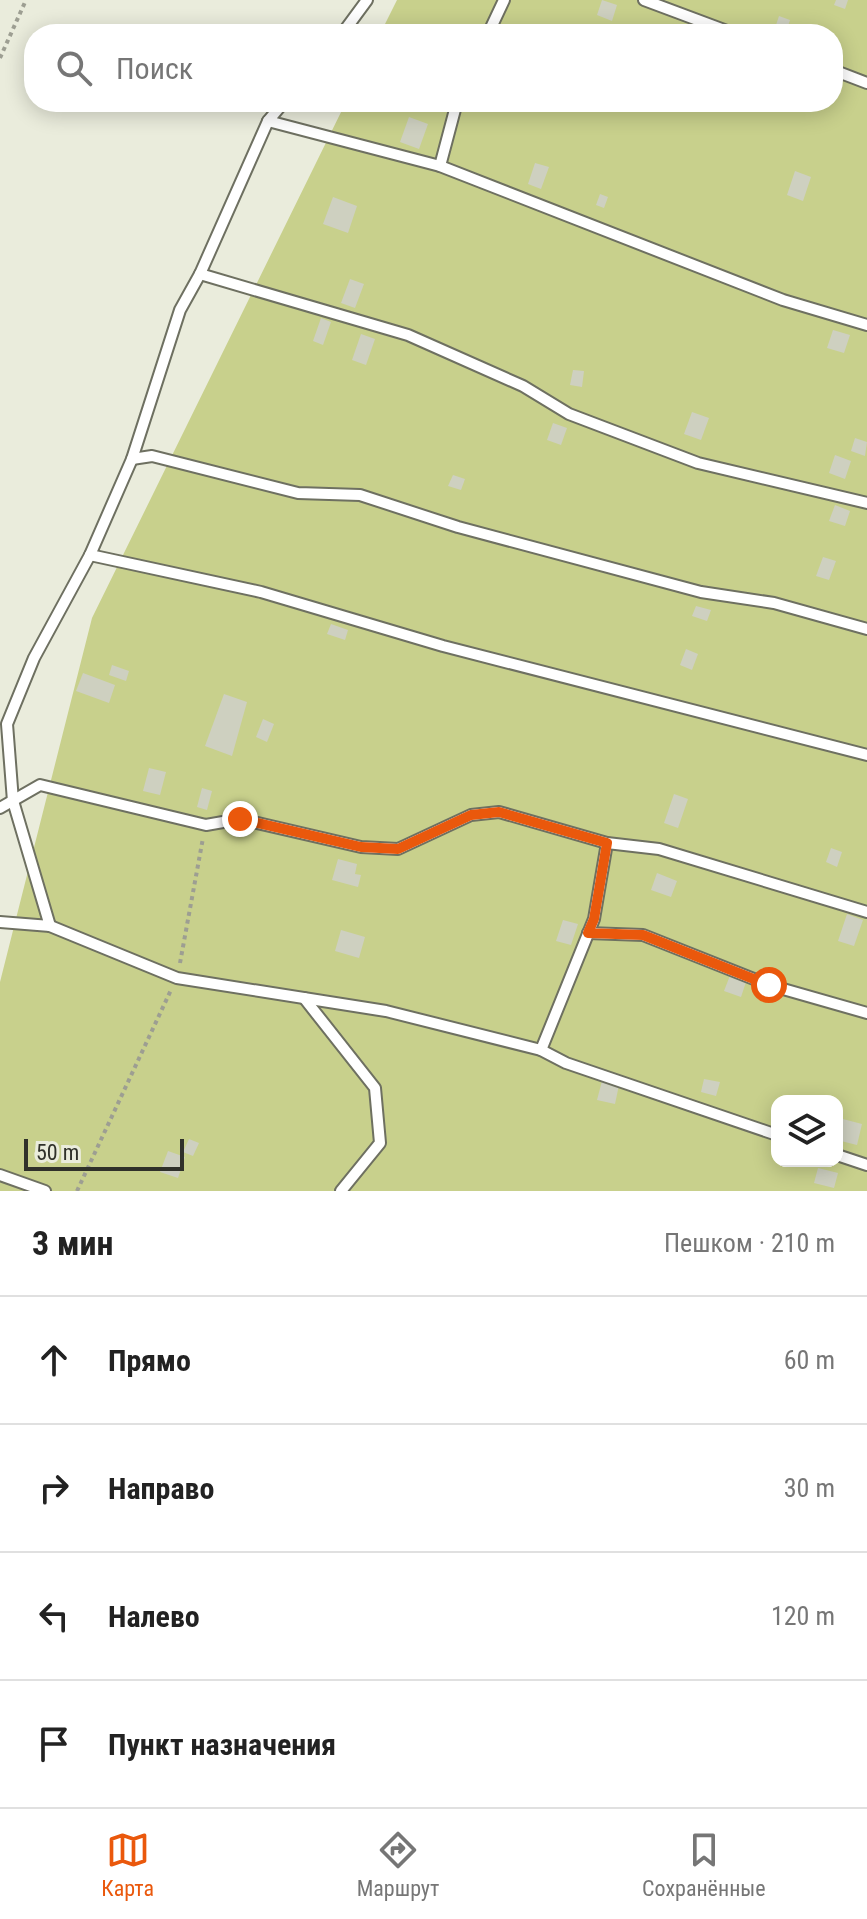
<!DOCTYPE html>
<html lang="ru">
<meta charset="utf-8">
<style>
:root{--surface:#fff;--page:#f6f6f6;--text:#222;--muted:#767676;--line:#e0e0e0;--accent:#ea580c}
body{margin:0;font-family:"Roboto Condensed",sans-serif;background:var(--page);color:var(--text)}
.controls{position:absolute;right:24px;bottom:24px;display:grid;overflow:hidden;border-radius:16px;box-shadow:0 4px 20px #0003}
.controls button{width:72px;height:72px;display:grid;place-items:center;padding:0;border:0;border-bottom:2px solid var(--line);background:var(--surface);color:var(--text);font:40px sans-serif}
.scale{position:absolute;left:24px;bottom:20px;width:160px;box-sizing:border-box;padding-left:8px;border:4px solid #30312a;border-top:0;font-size:22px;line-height:28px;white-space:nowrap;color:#30312a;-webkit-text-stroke:6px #eaecdc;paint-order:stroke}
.stop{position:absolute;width:24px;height:24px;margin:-18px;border:6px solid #ea580c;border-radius:50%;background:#fff}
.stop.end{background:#ea580c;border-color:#fff;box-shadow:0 2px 8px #0008}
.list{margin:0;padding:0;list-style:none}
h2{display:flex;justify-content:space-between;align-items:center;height:104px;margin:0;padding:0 32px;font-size:34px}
h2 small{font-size:26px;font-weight:400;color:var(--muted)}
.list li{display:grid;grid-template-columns:52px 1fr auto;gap:24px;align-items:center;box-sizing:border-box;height:128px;padding:0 32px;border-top:2px solid var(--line)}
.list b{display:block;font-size:30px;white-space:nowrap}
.list em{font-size:26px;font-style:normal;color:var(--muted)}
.icon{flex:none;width:44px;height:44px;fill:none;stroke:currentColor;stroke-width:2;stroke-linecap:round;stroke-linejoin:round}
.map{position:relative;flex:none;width:867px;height:1191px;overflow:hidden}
.search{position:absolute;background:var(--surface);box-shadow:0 4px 20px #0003;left:24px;right:24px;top:24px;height:88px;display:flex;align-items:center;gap:20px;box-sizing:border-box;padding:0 28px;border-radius:32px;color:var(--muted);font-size:30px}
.sheet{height:616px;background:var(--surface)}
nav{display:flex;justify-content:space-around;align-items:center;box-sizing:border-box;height:112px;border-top:2px solid var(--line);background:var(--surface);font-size:22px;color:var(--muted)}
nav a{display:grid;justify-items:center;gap:4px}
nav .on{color:var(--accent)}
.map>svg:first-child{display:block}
</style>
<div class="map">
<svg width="867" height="1191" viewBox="0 0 867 1191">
<rect width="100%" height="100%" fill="#eaecdc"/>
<path fill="#c8d08c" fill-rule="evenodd" d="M397 0H867V1191H0V982L92 618 346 102H833V34H380ZM777 1101H837V1161H777Z"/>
<g fill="#ced0c0">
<path d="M602 0 617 5 612 21 597 15Z"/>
<path d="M836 0H848L845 9 834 5Z"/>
<path d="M779 16 790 20 787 29 776 25Z"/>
<path d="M409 117 428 124 419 149 400 142Z"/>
<path d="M535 163 549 167 541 189 528 184Z"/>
<path d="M795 171 811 177 803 201 787 195Z"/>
<path d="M600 194 608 197 604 208 596 205Z"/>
<path d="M333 197 357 206 348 233 323 224Z"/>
<path d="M350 279 364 284 355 308 341 303Z"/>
<path d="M321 318 331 322 323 345 313 341Z"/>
<path d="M833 330 850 335 844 353 827 348Z"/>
<path d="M361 334 375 339 366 365 352 360Z"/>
<path d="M573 370 584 371 582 387 570 385Z"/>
<path d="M692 412 709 418 701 440 684 434Z"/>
<path d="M553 423 567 428 561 445 547 440Z"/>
<path d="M855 438 867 442 865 456 851 451Z"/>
<path d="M835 455 851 461 845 479 829 473Z"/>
<path d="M453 475 465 479 461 490 448 486Z"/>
<path d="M835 505 850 511 845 526 829 521Z"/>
<path d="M823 557 836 561 829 580 816 576Z"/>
<path d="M696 606 711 610 707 621 692 616Z"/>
<path d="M331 624 348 630 345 640 327 634Z"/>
<path d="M686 649 698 654 692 670 680 665Z"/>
<path d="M112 665 129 671 126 681 109 675Z"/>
<path d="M83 673 115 685 109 703 76 691Z"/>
<path d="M224 694 247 702 232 756 205 746Z"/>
<path d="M263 719 274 724 267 742 256 737Z"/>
<path d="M149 768 166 772 160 795 143 791Z"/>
<path d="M202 788 212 791 207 810 197 807Z"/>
<path d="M674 794 688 799 678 828 664 823Z"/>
<path d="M831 848 842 852 837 867 826 862Z"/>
<path d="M338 859 357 864 355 874 361 875 358 887 332 880Z"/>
<path d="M657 873 677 881 671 897 651 890Z"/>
<path d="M847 914 863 920 854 946 838 941Z"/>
<path d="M563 920 578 924 571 945 556 941Z"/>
<path d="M341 930 365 937 359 958 335 951Z"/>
<path d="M731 973 747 979 741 997 724 991Z"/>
<path d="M704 1079 720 1082 716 1096 701 1092Z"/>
<path d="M602 1081 619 1085 615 1104 597 1100Z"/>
<path d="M839 1118 862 1124 857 1145 837 1140Z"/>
<path d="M189 1139 199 1143 193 1156 183 1152Z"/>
<path d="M168 1151 185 1157 178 1178 160 1172Z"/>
<path d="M818 1168 838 1173 834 1188 814 1183Z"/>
</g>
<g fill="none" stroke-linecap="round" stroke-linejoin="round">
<g stroke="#6e7061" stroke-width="14">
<g id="service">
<path d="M644 0 735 34"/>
<path d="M342 34 367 0"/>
<path d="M488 34 504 0"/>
<path d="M833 70 867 83"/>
<path d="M284 102 268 121 440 166 783 300 867 325"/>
<path d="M440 166 457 102"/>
<path d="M200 274 408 335 523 386 569 414 698 463 867 503"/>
<path d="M132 459 152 456 298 493 360 495 458 527 701 592 774 603 867 629"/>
<path d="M90 555 261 592 443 646 867 755"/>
<path d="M0 808 40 785 206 825 240 819 361 847 398 849 471 815 499 812 607 843 659 849 867 912"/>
<path d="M0 922 50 926 13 801 7 724 34 658 90 555 132 459 180 310 200 274 268 121"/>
<path d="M50 926 177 978 386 1011 541 1050 594 919 607 843"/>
<path d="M588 933 643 935 769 985 867 1013"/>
<path d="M304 998 375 1088 380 1143 341 1191"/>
<path d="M541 1050 566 1063 777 1135"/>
<path d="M837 1155 867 1165"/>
<path d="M0 1175 45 1191"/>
</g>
</g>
<g stroke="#9d9e92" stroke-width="4" stroke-dasharray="4 4" stroke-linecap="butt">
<path d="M0 58 26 0"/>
<path d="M180 963 203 838"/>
<path d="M77 1191 171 990"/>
</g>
<use href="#service" stroke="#fff" stroke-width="10"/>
</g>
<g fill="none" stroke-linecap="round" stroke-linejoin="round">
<path stroke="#ea580c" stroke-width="10" d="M240 819 361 847 398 849 471 815 499 812 607 843 594 919 588 933 643 935 769 985"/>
</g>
</svg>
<div class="controls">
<button><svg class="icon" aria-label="layers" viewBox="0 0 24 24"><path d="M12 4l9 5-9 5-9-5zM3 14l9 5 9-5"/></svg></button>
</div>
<div class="scale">50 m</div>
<div class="stop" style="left:769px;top:985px"></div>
<div class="stop end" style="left:240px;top:819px"></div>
<div class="search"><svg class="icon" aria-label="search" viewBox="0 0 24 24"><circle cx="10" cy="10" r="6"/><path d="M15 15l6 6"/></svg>Поиск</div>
</div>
<section class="sheet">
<h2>3 мин<small>Пешком · 210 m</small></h2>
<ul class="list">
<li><svg class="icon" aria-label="ahead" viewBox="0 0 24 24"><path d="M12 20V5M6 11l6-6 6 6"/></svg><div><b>Прямо</b></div><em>60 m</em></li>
<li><svg class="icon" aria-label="right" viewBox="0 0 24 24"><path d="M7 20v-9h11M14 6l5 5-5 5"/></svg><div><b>Направо</b></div><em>30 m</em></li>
<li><svg class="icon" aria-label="left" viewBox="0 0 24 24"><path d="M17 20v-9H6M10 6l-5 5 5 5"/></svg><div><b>Налево</b></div><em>120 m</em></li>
<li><svg class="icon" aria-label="arrive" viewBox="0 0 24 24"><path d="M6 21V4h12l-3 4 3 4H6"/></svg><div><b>Пункт назначения</b></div></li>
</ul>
</section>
<nav>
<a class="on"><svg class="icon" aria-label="map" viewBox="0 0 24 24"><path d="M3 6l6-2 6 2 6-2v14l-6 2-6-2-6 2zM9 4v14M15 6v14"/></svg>Карта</a>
<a><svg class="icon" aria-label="directions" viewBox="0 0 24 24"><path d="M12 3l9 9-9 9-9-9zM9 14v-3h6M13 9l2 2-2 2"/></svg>Маршрут</a>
<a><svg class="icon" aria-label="saved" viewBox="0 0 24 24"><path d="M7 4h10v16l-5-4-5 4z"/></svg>Сохранённые</a>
</nav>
